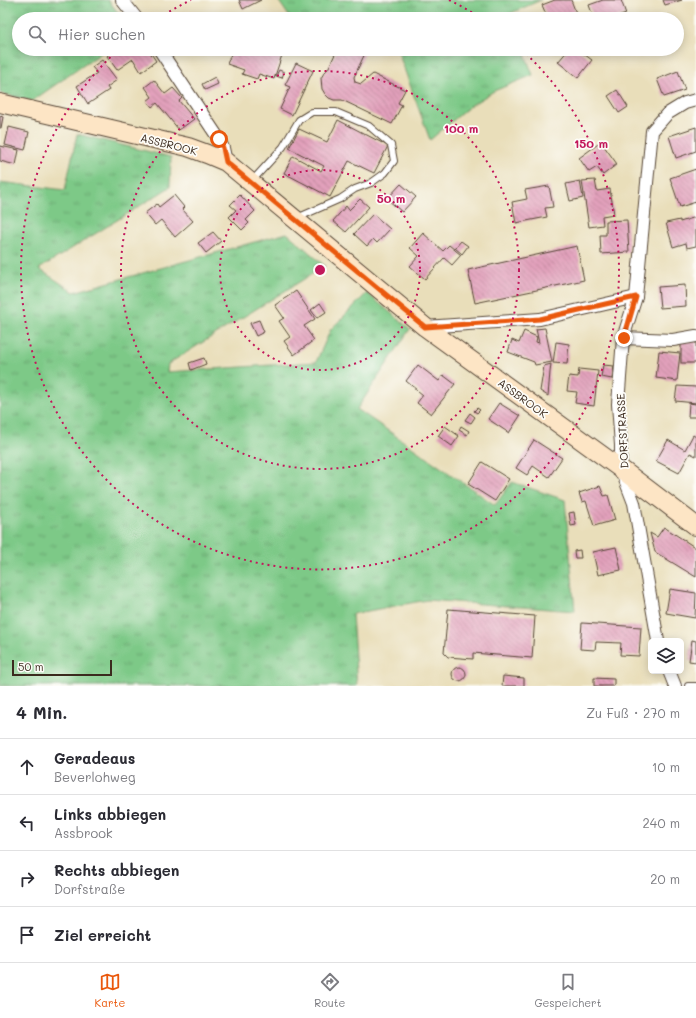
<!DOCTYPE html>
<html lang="de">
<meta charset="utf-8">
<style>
:root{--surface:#fff;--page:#f7f7f7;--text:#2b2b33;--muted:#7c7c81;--line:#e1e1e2;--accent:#ea580c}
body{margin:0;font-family:Mali,sans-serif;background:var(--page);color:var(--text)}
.controls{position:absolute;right:12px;bottom:12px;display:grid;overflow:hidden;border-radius:6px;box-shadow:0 2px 10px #0003}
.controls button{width:36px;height:36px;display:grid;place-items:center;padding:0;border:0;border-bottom:1px solid var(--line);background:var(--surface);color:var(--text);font:20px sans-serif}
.scale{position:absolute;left:12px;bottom:10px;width:100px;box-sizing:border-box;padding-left:4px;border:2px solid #3b2a1e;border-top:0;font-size:11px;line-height:14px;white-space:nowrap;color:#3b2a1e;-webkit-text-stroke:3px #fdfcf7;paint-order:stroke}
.stop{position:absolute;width:12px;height:12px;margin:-9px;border:3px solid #ea580c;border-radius:50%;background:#fff}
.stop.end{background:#ea580c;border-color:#fff;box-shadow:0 1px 4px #0008}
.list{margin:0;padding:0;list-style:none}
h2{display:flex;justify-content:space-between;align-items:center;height:52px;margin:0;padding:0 16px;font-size:17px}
h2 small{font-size:13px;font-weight:400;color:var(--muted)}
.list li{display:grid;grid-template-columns:26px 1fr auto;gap:12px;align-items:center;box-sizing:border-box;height:56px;padding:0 16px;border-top:1px solid var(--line)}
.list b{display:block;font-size:15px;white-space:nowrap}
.list p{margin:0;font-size:13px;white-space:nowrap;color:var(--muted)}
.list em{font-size:13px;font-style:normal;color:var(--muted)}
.icon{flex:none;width:22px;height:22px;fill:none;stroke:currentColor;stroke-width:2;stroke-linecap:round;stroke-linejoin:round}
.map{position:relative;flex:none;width:696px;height:686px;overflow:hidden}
.search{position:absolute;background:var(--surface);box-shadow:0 2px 10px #0003;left:12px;right:12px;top:12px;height:44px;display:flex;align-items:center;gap:10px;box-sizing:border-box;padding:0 14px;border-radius:22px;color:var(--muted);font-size:15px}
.sheet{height:276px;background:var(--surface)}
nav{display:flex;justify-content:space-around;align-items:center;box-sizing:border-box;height:56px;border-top:1px solid var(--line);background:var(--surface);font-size:11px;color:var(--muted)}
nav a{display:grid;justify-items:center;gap:2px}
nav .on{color:var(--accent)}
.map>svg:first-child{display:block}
</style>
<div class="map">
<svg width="696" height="686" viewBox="0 0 696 686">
<defs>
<pattern id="grass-tufts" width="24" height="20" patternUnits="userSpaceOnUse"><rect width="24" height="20" fill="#7dc987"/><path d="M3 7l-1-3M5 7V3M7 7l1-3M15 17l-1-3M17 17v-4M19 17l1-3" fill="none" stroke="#68a36e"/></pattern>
<pattern id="building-back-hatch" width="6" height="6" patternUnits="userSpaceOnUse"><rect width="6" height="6" fill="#e2a0bb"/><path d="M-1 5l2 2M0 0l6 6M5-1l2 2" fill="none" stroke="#b88397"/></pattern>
</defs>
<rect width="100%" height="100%" fill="#fdfcf7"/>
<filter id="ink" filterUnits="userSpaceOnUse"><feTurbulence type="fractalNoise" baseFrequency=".025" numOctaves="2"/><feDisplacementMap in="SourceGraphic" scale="8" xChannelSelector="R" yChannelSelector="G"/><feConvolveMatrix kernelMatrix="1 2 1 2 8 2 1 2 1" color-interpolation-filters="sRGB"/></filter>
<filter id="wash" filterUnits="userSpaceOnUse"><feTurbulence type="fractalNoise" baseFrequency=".012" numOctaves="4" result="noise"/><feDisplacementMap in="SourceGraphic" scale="16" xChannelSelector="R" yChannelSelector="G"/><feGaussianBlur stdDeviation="0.9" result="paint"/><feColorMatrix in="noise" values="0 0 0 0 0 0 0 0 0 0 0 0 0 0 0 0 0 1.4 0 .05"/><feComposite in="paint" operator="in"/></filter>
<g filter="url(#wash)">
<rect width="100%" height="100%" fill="#e9deba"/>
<g fill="url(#grass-tufts)" stroke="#5c7a52">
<path d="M0 0H108L123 19H19V49H107L32 101 0 93Z"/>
<path d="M278 0H541L509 14 510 19H386L384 14 372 19H291Z"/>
<path d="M397 49H523L533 75 494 91 470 106 430 140Z"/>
<path d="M77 134 171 157 170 187 39 269 74 292 287 233 325 266 168 364 167 372 316 362 331 329 367 293 410 329 357 409 495 505 512 482 565 500 575 611 427 600 352 614 357 686H0V182L65 190Z"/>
</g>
<g id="blocks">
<g fill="url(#building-back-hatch)">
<path d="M239 0H261L243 9Z"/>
<path d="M555 0H571L576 13 559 19H548L542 5Z"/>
<path d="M603 0H621L626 14 612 19H594L589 5Z"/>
<path d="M663 0H682L665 5Z"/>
<path d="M116 49H148L156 61 141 72 133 59 117 70 107 56Z"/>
<path d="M233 49H284L274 79 259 74 257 79 242 74 244 70 227 64Z"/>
<path d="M341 49H367L354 77 355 82 361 84 373 74 405 90 398 103 402 105 392 124 342 100H334L329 98 325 94 322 89 321 78 324 73 328 69 337 50 340 51Z"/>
<path d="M569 49H577L592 60 578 78 558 62Z"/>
<path d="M102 60 117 80 107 87 109 90 88 104 77 86 97 73 92 67Z"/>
<path d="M296 63 313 71 292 115 280 109 290 87 285 85Z"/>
<path d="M279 70 284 72 282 78 276 76Z"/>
<path d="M678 71 685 90 664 97 657 79Z"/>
<path d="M215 77 218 84 205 90 202 84Z"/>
<path d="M154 80 165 94 173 88 182 98 179 101 194 119 179 130 157 103 152 107 147 101 152 97 145 87Z"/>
<path d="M617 90 628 107 619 113 608 96Z"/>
<path d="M0 116 3 117 1 128H0Z"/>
<path d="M338 120 388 146 374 173 349 161 330 197 284 173 293 156 321 171 324 166 289 148 299 129 327 142Z"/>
<path d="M9 127 29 132 25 150 5 145Z"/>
<path d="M696 127V151L676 158 669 136Z"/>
<path d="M601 142 617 164 603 175 597 167 589 172 579 158Z"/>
<path d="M0 146 19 150 16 165 0 161Z"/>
<path d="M696 169V202L680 207 670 178Z"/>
<path d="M595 180 597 191 610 189 614 214 602 216 603 225 589 227 582 181Z"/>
<path d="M580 181 583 198 570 201 566 184Z"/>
<path d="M401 184 416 197 402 212 387 199Z"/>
<path d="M549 186 553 207 545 208 547 217 516 223 512 202 527 199 525 190Z"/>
<path d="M174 195 184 207 182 209 193 221 175 237 161 220 155 225 145 213 157 204 159 207Z"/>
<path d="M240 195 255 211 246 220 249 223 242 230 229 217 236 210 230 205Z"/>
<path d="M360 199 369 207 346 232 333 221 346 206 349 210Z"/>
<path d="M373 214 390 229 377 243 373 239 367 246 354 234Z"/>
<path d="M696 217V246L687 248 686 243 673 247 666 223 680 220V222Z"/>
<path d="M627 220 629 252 601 254 600 235H606V221Z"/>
<path d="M213 232 221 241 206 253 198 243Z"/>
<path d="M423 233 443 251 449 245 461 255 452 265 444 258 425 279 410 266 419 256 410 248Z"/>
<path d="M461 241 468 246 462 254 455 248Z"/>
<path d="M577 246 584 280 475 303 468 270Z"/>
<path d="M685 285 686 306 660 308 658 287Z"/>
<path d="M296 291 315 319 304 326 314 340 294 355 284 341 290 337 279 321 284 318 275 305Z"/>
<path d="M320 303 326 312 317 318 311 310Z"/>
<path d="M259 320 264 332 256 336 250 323Z"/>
<path d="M545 328 552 362 535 365 534 362 508 352 512 340 519 343 524 331 537 337 536 342 539 343 536 329Z"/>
<rect x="681" y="341" width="15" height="22"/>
<path d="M556 342 569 344 567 364 553 363Z"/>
<path d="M659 351 680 353 677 381 656 378Z"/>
<path d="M204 358 206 364 191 370 189 363Z"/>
<path d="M551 364 550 372 548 396 540 391 544 366Z"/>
<path d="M418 365 439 381 443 375 455 384 431 414 417 403 423 395 406 381Z"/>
<path d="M603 365 614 366 612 379 601 377Z"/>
<path d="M579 369 598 371 594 406 575 403 577 392 567 391 569 376 578 377Z"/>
<path d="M677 386 696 387V403L675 401Z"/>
<path d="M499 403 520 416 509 433 488 419Z"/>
<path d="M689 403 696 404V417H688Z"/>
<path d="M477 408 480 410 477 413 474 411Z"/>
<path d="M470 413 475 417 471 423 465 420Z"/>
<path d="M445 426 459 436 452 446 438 436Z"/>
<path d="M461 426 469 431 467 435 459 430Z"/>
<path d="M693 435 696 437V456L690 453 679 473 656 461 668 440 685 450Z"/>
<path d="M534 440 562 458 549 477 533 466 527 475 516 468Z"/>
<path d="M482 462 509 479 495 501 468 484Z"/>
<path d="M600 486 604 496 608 495 615 520 594 526 586 501 582 502 579 493Z"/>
<path d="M574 512 576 525 571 526 569 513Z"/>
<path d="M664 527 696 548V577L655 552 650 533 657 537Z"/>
<path d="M616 547 621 570 598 575 593 552Z"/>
<path d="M580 550 581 558H575L574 551Z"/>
<path d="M670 589 696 593 695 618 666 613Z"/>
<path d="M448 609 535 616 532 658 473 653V659L448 657 444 653Z"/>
<path d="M582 623 641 627 639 656 620 655 621 643 596 642 595 650 580 649Z"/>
<path d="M692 640 696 641V662L689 661Z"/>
<circle cx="459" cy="674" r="7"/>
<path d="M503 676 524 678V686H502Z"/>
<path d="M594 678 614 679V686H594Z"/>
</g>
</g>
</g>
<g filter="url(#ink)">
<use href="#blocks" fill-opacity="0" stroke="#554535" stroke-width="1"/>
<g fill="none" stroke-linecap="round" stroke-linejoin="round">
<g stroke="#554535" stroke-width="8">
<g id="lane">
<path d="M252 181 283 147 299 120 312 112H336L369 126 391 145 394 161 385 173 371 183 355 189 340 199 297 218"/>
<path d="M688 686H696"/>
</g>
</g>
<g stroke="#554535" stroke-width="14">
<g id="street">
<path d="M122 0 137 19"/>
<path d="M159 49 219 139 223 148 226 162"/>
<path d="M425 327 540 319 636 297"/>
<path d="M623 338 673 340 696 336"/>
<path d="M658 641 634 503 621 469V445L618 404 623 338 636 297 652 131 667 114 685 103 696 100"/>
<path d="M669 671 675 686"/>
</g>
</g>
<g stroke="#554535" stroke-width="20">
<path id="secondary" d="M0 103 188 147 207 154 226 162 425 327 621 469 696 526"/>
</g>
<use href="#lane" stroke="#fff" stroke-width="6"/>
<use href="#street" stroke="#fff" stroke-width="12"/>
<use href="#secondary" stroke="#fde5c5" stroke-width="18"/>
</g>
</g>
<g fill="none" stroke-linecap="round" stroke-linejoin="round" filter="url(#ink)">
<path stroke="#ea580c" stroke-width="5" d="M219 139 223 148 226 162 425 327 540 319 636 297 624 338"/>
</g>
<g fill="none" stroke="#c2185b" stroke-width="2" stroke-dasharray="2 4">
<circle cx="320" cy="270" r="100"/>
<circle cx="320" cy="270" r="199"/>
<path d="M159 18A299 299 0 0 1 191 0M449 0A299 299 0 0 1 481 18M522 50A299 299 0 1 1 118 50"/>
</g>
<g text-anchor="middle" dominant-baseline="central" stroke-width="3.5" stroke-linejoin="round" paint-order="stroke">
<g font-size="11" fill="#3b2a1e" stroke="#fdfcf7">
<text transform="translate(169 144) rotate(14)">ASSBROOK</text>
<text transform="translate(523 398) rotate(36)">ASSBROOK</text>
<text transform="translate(622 431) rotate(-93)">DORFSTRASSE</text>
</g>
</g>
<circle cx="320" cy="270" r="6" fill="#c2185b" stroke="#fdfcf7" stroke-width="2"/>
<g font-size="12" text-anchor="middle" font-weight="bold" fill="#c2185b" stroke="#fdfcf7" stroke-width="3.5" stroke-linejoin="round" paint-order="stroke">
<text x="461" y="133">100 m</text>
<text x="591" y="148">150 m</text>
<text x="391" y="203">50 m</text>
</g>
</svg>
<div class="controls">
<button><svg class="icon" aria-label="layers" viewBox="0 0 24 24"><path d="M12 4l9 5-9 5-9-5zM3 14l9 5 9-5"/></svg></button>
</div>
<div class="scale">50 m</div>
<div class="stop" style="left:219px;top:139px"></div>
<div class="stop end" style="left:624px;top:338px"></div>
<div class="search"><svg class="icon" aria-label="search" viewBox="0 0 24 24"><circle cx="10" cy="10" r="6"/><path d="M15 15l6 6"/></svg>Hier suchen</div>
</div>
<section class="sheet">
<h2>4 Min.<small>Zu Fuß · 270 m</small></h2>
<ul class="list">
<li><svg class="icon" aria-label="ahead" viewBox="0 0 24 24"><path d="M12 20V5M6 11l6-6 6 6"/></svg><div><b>Geradeaus</b><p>Beverlohweg</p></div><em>10 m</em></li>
<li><svg class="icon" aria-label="left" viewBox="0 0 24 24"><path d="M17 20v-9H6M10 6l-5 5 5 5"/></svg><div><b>Links abbiegen</b><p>Assbrook</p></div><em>240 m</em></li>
<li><svg class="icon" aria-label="right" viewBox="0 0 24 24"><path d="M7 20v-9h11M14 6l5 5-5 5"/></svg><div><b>Rechts abbiegen</b><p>Dorfstraße</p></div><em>20 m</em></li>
<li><svg class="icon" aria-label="arrive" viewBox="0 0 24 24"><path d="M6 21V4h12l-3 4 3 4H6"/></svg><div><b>Ziel erreicht</b></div></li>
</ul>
</section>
<nav>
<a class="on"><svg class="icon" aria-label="map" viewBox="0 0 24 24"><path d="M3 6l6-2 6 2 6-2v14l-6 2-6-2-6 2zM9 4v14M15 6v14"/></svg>Karte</a>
<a><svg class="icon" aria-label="directions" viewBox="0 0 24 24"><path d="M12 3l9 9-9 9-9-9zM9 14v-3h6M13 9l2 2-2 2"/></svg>Route</a>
<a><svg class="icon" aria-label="saved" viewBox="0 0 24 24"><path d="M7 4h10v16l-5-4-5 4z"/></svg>Gespeichert</a>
</nav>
